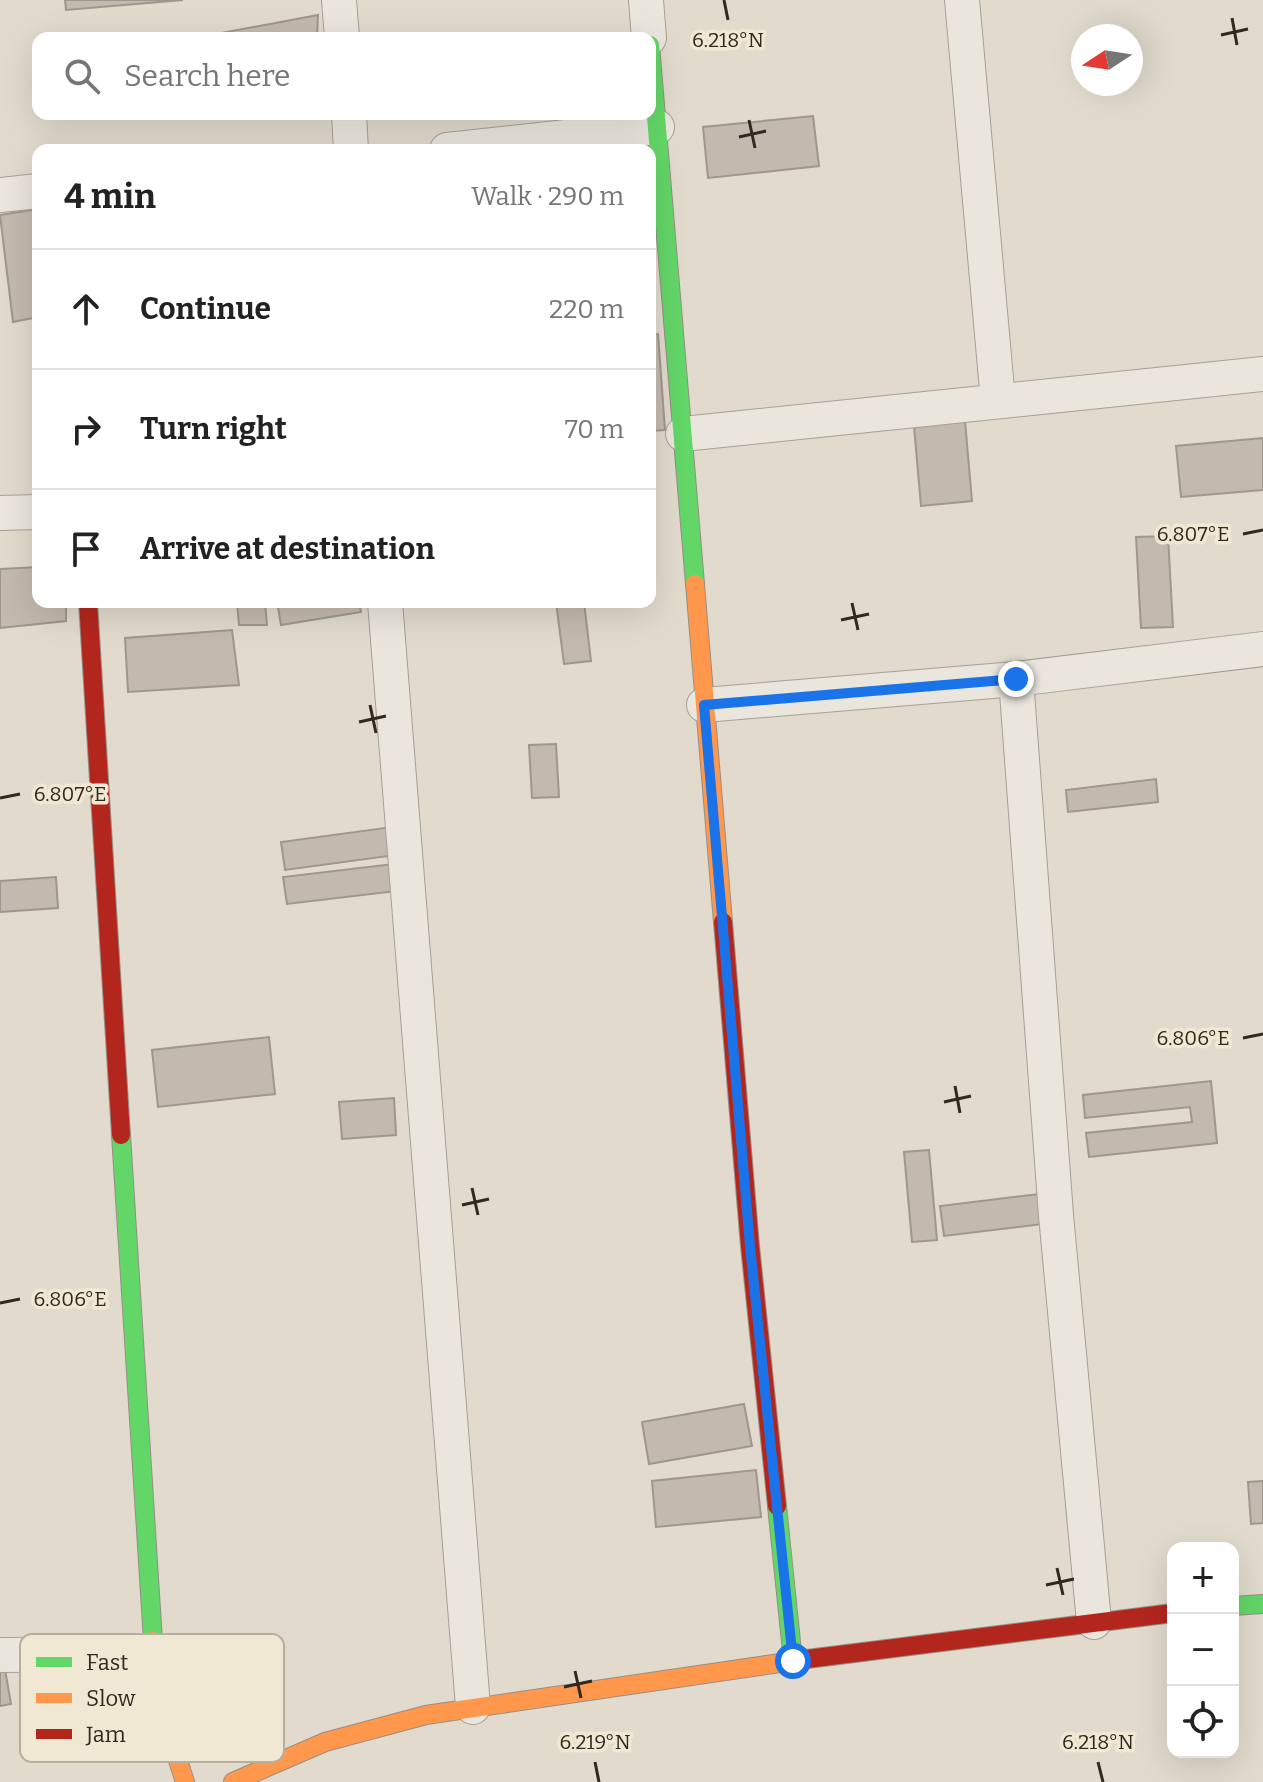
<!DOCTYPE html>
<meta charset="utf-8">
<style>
:root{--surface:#fff;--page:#f2f2f2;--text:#222;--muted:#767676;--line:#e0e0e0}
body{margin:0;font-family:Bitter,serif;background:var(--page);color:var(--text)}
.controls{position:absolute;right:24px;bottom:24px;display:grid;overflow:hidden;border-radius:16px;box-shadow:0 8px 32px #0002}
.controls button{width:72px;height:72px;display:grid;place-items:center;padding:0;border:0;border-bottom:2px solid var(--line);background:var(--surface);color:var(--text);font:40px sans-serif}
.compass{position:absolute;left:1071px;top:24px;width:72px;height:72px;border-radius:50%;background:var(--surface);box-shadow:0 8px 32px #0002;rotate:258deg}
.stop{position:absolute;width:24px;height:24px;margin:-18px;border:6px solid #1a73e8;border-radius:50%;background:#fff}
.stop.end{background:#1a73e8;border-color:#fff;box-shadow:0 2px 8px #0008}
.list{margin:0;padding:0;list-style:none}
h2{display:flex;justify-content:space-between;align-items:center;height:104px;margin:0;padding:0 32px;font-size:34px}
h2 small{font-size:26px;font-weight:400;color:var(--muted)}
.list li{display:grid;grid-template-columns:52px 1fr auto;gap:24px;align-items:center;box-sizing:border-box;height:120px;padding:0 32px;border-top:2px solid var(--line)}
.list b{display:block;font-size:30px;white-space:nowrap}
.list em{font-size:26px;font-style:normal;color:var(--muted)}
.icon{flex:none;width:44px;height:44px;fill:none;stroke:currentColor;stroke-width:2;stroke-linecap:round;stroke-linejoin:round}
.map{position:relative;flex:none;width:1263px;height:1782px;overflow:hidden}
.search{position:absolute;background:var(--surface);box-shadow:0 8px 32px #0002;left:32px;top:32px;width:624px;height:88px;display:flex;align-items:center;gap:20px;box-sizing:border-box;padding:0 28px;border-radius:16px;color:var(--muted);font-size:30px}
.panel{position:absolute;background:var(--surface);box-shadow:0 8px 32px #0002;left:32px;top:144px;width:624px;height:464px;border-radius:16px}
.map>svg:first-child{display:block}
</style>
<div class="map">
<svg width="1263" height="1782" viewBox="0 0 1263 1782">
<rect width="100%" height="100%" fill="#e1dacd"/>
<g fill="#c4b9ae" stroke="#a0968d" stroke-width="2">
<path d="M65 0H183L66 10Z"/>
<path d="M318 15 317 38H195Z"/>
<path d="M813 116 819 166 708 178 703 127Z"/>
<path d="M38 209V317L13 322 0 215Z"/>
<path d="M658 334 665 430 650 431V335Z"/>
<path d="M965 421 972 501 921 506 914 426Z"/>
<path d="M1263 438V490L1181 497 1176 446Z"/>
<path d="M1168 536 1173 627 1141 628 1136 537Z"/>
<path d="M38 567V602H66V621L0 628V569Z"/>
<path d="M237 602H265L267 625H239Z"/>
<path d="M277 602H359L361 612 281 625Z"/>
<path d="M556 602H584L591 661 564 664Z"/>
<path d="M232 630 239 685 128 692 125 638Z"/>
<path d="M556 744 559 797 532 798 529 745Z"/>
<path d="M1156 779 1158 802 1068 812 1066 790Z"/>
<path d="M392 827 396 855 285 870 281 842Z"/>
<path d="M393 864 397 891 287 904 283 877Z"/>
<path d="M56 877 58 908 0 912V881Z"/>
<path d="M269 1037 275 1094 158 1107 152 1050Z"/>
<path d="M1211 1081 1217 1143 1089 1157 1086 1133 1192 1122 1190 1107 1085 1118 1083 1095Z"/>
<path d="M394 1098 396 1135 342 1139 339 1102Z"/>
<path d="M929 1150 937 1240 912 1242 904 1152Z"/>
<path d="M1039 1194 1043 1224 944 1236 940 1206Z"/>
<path d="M744 1404 752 1446 649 1464 642 1422Z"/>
<path d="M756 1470 761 1517 656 1527 652 1481Z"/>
<path d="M1263 1481V1523L1251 1524 1248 1482Z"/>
<path d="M3 1658 11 1704 0 1706V1659Z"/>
</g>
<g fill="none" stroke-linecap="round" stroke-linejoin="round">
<g stroke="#a6a096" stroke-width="36">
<g id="street">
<path d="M339 0 342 38"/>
<path d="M646 0 649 38"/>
<path d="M962 0 998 401"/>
<path d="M349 114 351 150"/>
<path d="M447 150 657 127"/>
<path d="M0 195 38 191"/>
<path d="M683 434 1263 374"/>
<path d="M0 513 38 512"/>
<path d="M385 602 473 1707"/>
<path d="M1016 679 1056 1215 1094 1622"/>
<path d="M704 705 1016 679 1263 649"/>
<path d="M0 1655 154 1654"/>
</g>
</g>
<g stroke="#968f86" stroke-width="20">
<g id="fast">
<path d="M650 45 695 584"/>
<path d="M121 1135 153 1641"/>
<path d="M777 1506 793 1661"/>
<path d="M1233 1606 1263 1604"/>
</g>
</g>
<g stroke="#968f86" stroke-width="20">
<g id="slow">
<path d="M695 584 723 922"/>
<path d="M153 1641 166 1723 185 1782"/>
<path d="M233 1782 325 1742 426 1715 807 1659"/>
</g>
</g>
<g stroke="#968f86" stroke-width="20">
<g id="jam">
<path d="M88 602 121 1135"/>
<path d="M723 922 750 1246 777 1506"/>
<path d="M807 1659 1173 1613"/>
</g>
</g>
<use href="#street" stroke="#eae6de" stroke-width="34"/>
<use href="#fast" stroke="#63d668" stroke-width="18"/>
<use href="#slow" stroke="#ff974d" stroke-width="18"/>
<use href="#jam" stroke="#b3261e" stroke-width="18"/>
</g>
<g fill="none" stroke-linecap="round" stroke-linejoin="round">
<path stroke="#1a73e8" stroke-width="10" d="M793 1661 750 1246 704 705 1016 679"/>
</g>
<path fill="none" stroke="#33281f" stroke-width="3" d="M724 0 728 20M1232 18 1237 45M1221 35 1248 29M749 120 755 148M739 137 766 131M1243 534 1263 530M852 603 858 630M841 620 869 614M370 705 376 733M359 722 386 716M0 798 20 794M1243 1038 1263 1034M955 1086 960 1113M944 1102 971 1096M472 1188 478 1215M462 1205 489 1199M0 1303 20 1299M1057 1568 1063 1595M1046 1585 1074 1579M575 1671 581 1698M564 1687 592 1681M595 1762 599 1782M1098 1762 1103 1782"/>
<rect x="20" y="1634" width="264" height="128" rx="12" fill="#f1e8d3" stroke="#b8ae9d" stroke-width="2"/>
<rect x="36" y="1657" width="36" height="10" fill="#63d668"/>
<rect x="36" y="1693" width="36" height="10" fill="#ff974d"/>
<rect x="36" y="1729" width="36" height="10" fill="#b3261e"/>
<g font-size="22" fill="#33281f">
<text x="86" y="1670">Fast</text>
<text x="86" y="1706">Slow</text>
<text x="86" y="1742">Jam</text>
</g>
<g font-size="20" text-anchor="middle" fill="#33281f" stroke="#f1e8d3" stroke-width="7" stroke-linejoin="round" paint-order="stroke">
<text x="728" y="47">6.218°N</text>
<text x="1193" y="541">6.807°E</text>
<text x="70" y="801">6.807°E</text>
<text x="1193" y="1045">6.806°E</text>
<text x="70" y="1306">6.806°E</text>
<text x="595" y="1749">6.219°N</text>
<text x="1098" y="1749">6.218°N</text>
</g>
</svg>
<div class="controls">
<button>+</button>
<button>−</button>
<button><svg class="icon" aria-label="locate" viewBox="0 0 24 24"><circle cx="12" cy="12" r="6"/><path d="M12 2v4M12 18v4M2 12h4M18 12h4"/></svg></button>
</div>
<svg class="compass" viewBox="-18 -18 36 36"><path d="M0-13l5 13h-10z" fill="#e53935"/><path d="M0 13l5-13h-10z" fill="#767676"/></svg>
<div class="stop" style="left:793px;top:1661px"></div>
<div class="stop end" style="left:1016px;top:679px"></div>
<div class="search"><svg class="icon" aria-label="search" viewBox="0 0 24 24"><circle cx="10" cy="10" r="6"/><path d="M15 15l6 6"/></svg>Search here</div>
<section class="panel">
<h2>4 min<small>Walk · 290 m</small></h2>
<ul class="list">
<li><svg class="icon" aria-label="ahead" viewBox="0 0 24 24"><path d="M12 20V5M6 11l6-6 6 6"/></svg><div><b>Continue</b></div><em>220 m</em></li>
<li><svg class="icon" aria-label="right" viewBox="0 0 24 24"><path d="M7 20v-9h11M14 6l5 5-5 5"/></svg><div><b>Turn right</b></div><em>70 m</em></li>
<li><svg class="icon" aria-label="arrive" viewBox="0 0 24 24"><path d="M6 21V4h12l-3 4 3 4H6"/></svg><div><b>Arrive at destination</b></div></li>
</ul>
</section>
</div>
